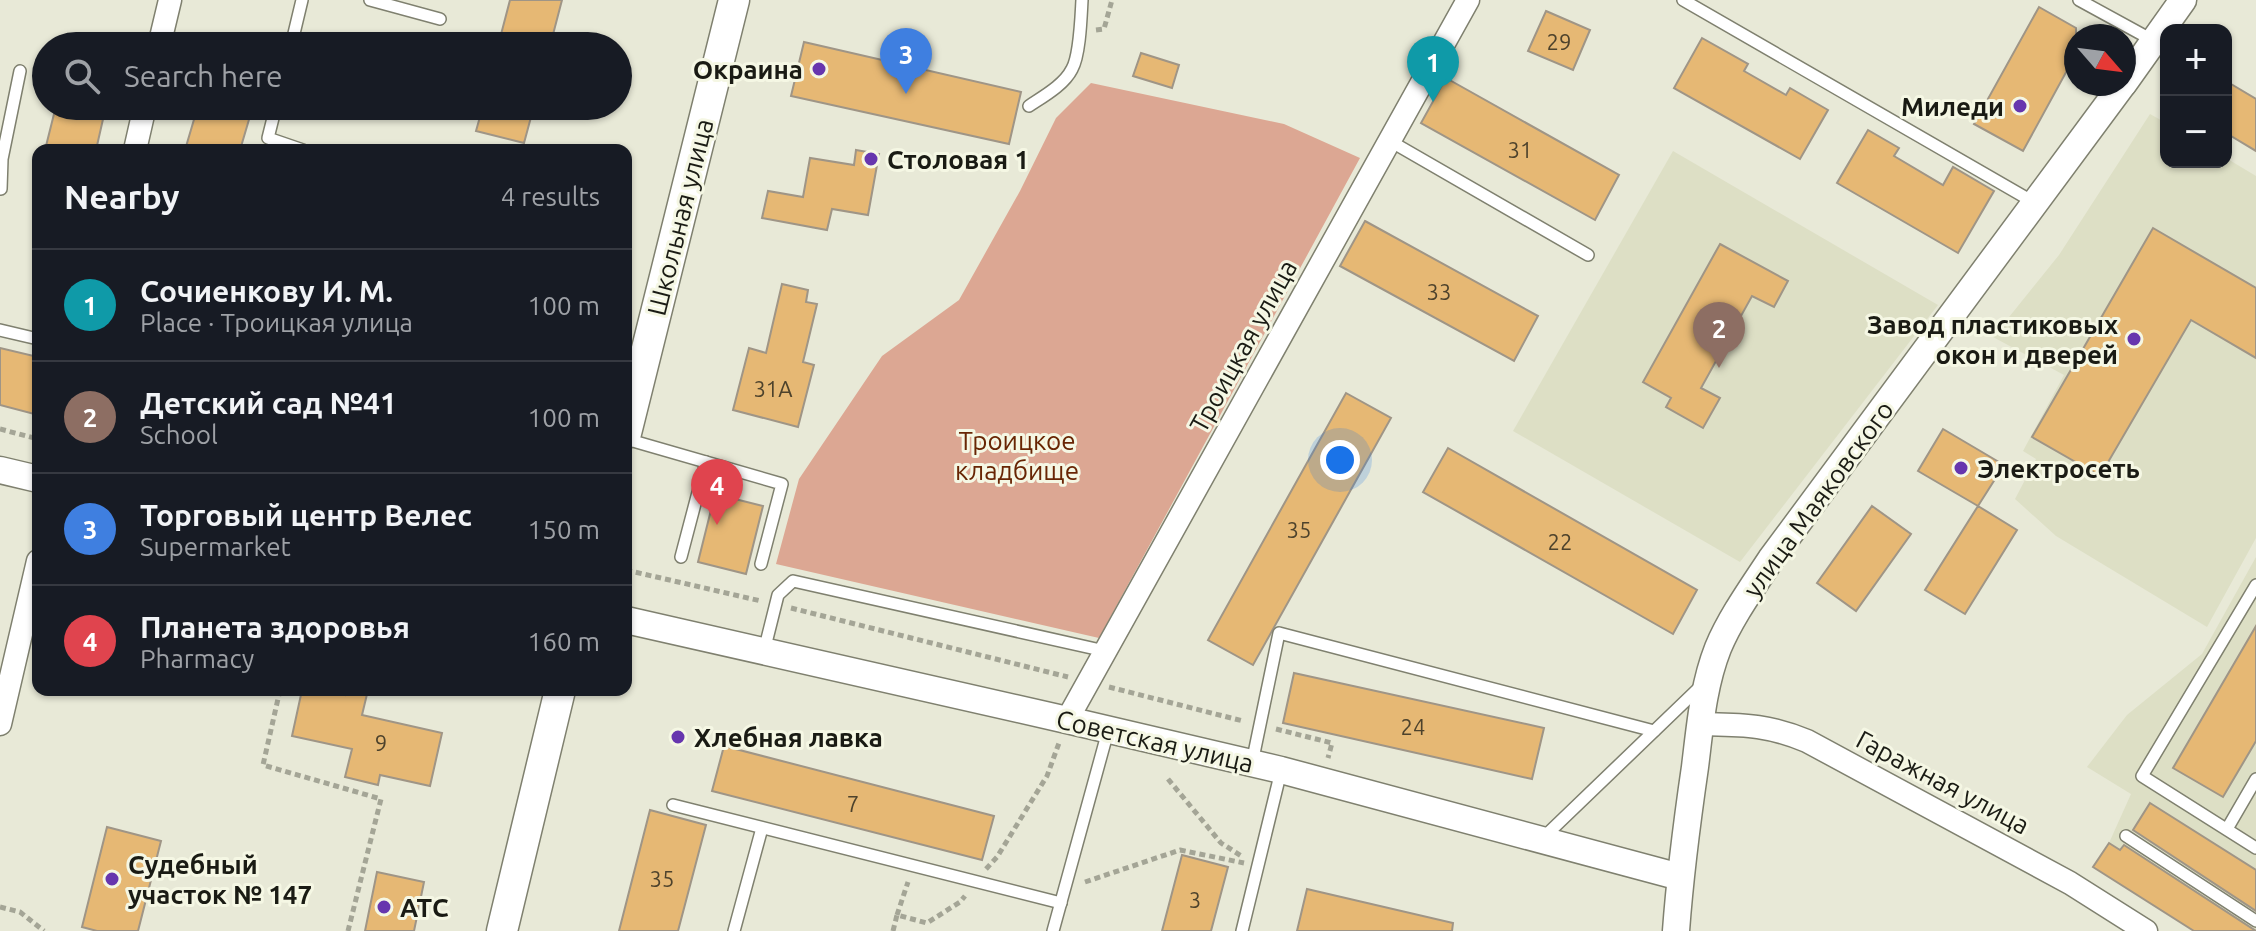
<!DOCTYPE html>
<meta charset="utf-8">
<style>
:root{--surface:#171b24;--page:#242831;--text:#f1f3f6;--muted:#9ea1a6;--line:#363941;--accent:#b39ed6}
body{margin:0;font-family:Ubuntu,sans-serif;background:var(--page);color:var(--text)}
.controls{position:absolute;right:24px;top:24px;display:grid;overflow:hidden;border-radius:16px;box-shadow:0 2px 6px #0004}
.controls button{width:72px;height:72px;display:grid;place-items:center;padding:0;border:0;border-bottom:2px solid var(--line);background:var(--surface);color:var(--text);font:40px sans-serif}
.compass{position:absolute;left:2064px;top:24px;width:72px;height:72px;border-radius:50%;background:var(--surface);box-shadow:0 2px 6px #0004;rotate:118deg}
.you{position:absolute;left:1340px;top:460px;width:28px;height:28px;margin:-20px;border:6px solid #fff;border-radius:50%;background:#1a73e8;box-shadow:0 0 0 12px #1a73e833}
.badge{display:grid;place-items:center;width:52px;height:52px;border-radius:50%;background:var(--accent);color:#fff;font-size:26px;font-weight:700}
.pin{position:absolute;translate:-50% -66px;filter:drop-shadow(0 2px 4px #0008)}
.pin::after{content:'';position:absolute;top:42px;width:28px;height:24px;background:inherit;clip-path:polygon(0 0,100% 0,50% 100%)}
.list{margin:0;padding:0;list-style:none}
h2{display:flex;justify-content:space-between;align-items:center;height:104px;margin:0;padding:0 32px;font-size:34px}
h2 small{font-size:26px;font-weight:400;color:var(--muted)}
.list li{display:grid;grid-template-columns:52px 1fr auto;gap:24px;align-items:center;box-sizing:border-box;height:112px;padding:0 32px;border-top:2px solid var(--line)}
.list b{display:block;font-size:30px;white-space:nowrap}
.list p{margin:0;font-size:26px;white-space:nowrap;color:var(--muted)}
.list em{font-size:26px;font-style:normal;color:var(--muted)}
.icon{flex:none;width:44px;height:44px;fill:none;stroke:currentColor;stroke-width:2;stroke-linecap:round;stroke-linejoin:round}
.map{position:relative;flex:none;width:2256px;height:931px;overflow:hidden}
.search{position:absolute;background:var(--surface);box-shadow:0 2px 6px #0004;left:32px;top:32px;width:600px;height:88px;display:flex;align-items:center;gap:20px;box-sizing:border-box;padding:0 28px;border-radius:44px;color:var(--muted);font-size:30px}
.panel{position:absolute;background:var(--surface);box-shadow:0 2px 6px #0004;left:32px;top:144px;width:600px;height:552px;border-radius:16px}
.map>svg:first-child{display:block}
</style>
<div class="map">
<svg width="2256" height="931" viewBox="0 0 2256 931">
<rect width="100%" height="100%" fill="#e8e9d7"/>
<g fill="#dddfc5">
<path d="M2150 114 2166 123V162H2226V158L2256 176V538L2207 627 2056 536 2015 499 2036 459 2023 451 2064 375 1993 337 2059 255Z"/>
<path d="M1673 151 1938 305 1740 562 1513 431Z"/>
<path d="M2256 557V931H2194L2093 867 2109 843 2131 794 2087 767 2127 715 2202 654Z"/>
</g>
<path fill="#dca793" d="M1091 83 1284 124 1360 158 1099 638 776 564 799 479 882 356 959 300 1020 191 1056 118Z"/>
<g fill="#e6b874" stroke="#9f9586" stroke-width="2">
<path d="M510 0H562L550 46H498Z"/>
<path d="M2039 7 2076 28V54L2023 151 1974 124Z"/>
<path d="M1546 11 1590 30 1573 70 1528 51Z"/>
<path d="M1702 38 1748 64 1744 71 1786 95 1790 88 1828 110 1800 159 1674 88Z"/>
<path d="M804 42 1021 92 1009 144 791 96Z"/>
<path d="M1141 53 1179 65 1172 88 1133 76Z"/>
<path d="M1446 78 1619 175 1595 220 1421 123Z"/>
<path d="M2226 81 2256 99V151L2226 133Z"/>
<path d="M56 106H106L96 150H45Z"/>
<path d="M198 106H253L240 150H185Z"/>
<path d="M483 106H534L524 143 476 131Z"/>
<path d="M1868 130 1899 148 1894 156 1943 185 1953 167 1994 191 1958 253 1837 183Z"/>
<path d="M856 150 879 154 868 215 832 209 827 230 762 218 768 191 803 197 810 158 854 165Z"/>
<path d="M1365 221 1538 316 1514 361 1340 266Z"/>
<path d="M2153 228 2256 288V358L2191 320 2100 476 2032 437Z"/>
<path d="M1720 244 1788 281 1774 307 1752 296 1701 388 1720 398 1703 428 1666 407 1671 398 1643 382Z"/>
<path d="M782 284 808 290 806 302 817 304 803 362 814 365 798 427 733 410 749 348 766 353Z"/>
<path d="M0 348 38 357V415L0 405Z"/>
<path d="M1346 393 1391 418 1253 665 1208 640Z"/>
<path d="M1943 429 2004 465 1978 506 1918 471Z"/>
<path d="M1448 448 1697 590 1673 634 1423 492Z"/>
<path d="M715 494 763 506 746 574 698 562Z"/>
<path d="M1872 506 1911 534 1856 611 1817 583Z"/>
<path d="M1978 506 2017 530 1965 614 1925 590Z"/>
<path d="M2256 626V741L2223 797 2173 768Z"/>
<path d="M1294 673 1544 728 1532 779 1283 723Z"/>
<path d="M302 690H323L345 695 346 690H368L362 715 442 733 430 786 380 775 378 785 345 777 352 749 292 736Z"/>
<path d="M724 746 994 816 982 860 712 791Z"/>
<path d="M2150 803 2256 870V911L2133 830Z"/>
<path d="M650 810 706 825 678 931H619Z"/>
<path d="M107 827 161 841 138 931H97L82 927Z"/>
<path d="M2109 843 2120 850 2124 845 2256 931H2194L2093 867Z"/>
<path d="M1182 855 1228 867 1211 931H1162Z"/>
<path d="M377 872 424 882 414 931H365Z"/>
<path d="M1307 889 1453 923 1452 931H1297Z"/>
</g>
<g fill="none" stroke-linecap="round" stroke-linejoin="round">
<g stroke="#7f806f" stroke-width="14">
<g id="service">
<path d="M370 0 440 19"/>
<path d="M1683 0 2035 203"/>
<path d="M2079 0 2154 41"/>
<path d="M291 46 302 0"/>
<path d="M276 106 268 138 303 150"/>
<path d="M1029 106C1044 96 1064 85 1072 69 1080 55 1081 17 1082 0"/>
<path d="M1390 141 1588 255"/>
<path d="M1 189 2 159 20 71"/>
<path d="M0 330 38 339"/>
<path d="M626 439 782 484 761 564"/>
<path d="M681 557 706 462"/>
<path d="M2256 585 2142 776 2256 848"/>
<path d="M764 651 778 595 793 581 1105 651"/>
<path d="M1252 763 1279 633 1654 731"/>
<path d="M673 805 1061 903"/>
<path d="M2227 829 2256 779"/>
<path d="M2126 836 2256 921"/>
<path d="M1544 837 1701 686"/>
<path d="M734 931 762 828"/>
<path d="M1053 931 1108 731"/>
<path d="M1242 931 1281 771"/>
</g>
</g>
<g stroke="#7f806f" stroke-width="25">
<g id="minor">
<path d="M159 46 170 0"/>
<path d="M135 150 145 106"/>
<path d="M1067 720 1468 0"/>
<path d="M0 724 38 561"/>
<path d="M1700 724C1743 725 1766 724 1807 741L2070 883 2146 931"/>
</g>
</g>
<g stroke="#7f806f" stroke-width="29">
<g id="tertiary">
<path d="M2124 83 2183 0"/>
<path d="M0 470 38 479"/>
<path d="M626 620 1067 720 1281 770 1680 877"/>
<path d="M1676 931C1680 876 1687 822 1695 767 1700 727 1703 686 1718 648 1731 617 1752 588 1771 559L2123 84"/>
</g>
</g>
<g stroke="#7f806f" stroke-width="33">
<g id="secondary">
<path d="M626 433 734 0"/>
<path d="M502 931 560 690"/>
</g>
</g>
<g stroke="#a4a596" stroke-width="5" stroke-dasharray="6 4" stroke-linecap="butt">
<path d="M1096 30 1104 29 1112 0"/>
<path d="M0 429 38 439"/>
<path d="M626 570 761 601"/>
<path d="M791 608 1068 677"/>
<path d="M1109 687 1243 721"/>
<path d="M280 690 263 765 381 799 348 931"/>
<path d="M1276 729 1332 743 1328 758"/>
<path d="M1168 779 1221 843 1243 857"/>
<path d="M986 869 997 857 1047 776 1059 743"/>
<path d="M1085 882 1180 850 1244 863"/>
<path d="M0 907 20 912 44 931"/>
<path d="M897 915 908 882"/>
<path d="M893 931 897 915 927 923 960 902 965 896"/>
</g>
<use href="#service" stroke="#fff" stroke-width="11"/>
<use href="#minor" stroke="#fff" stroke-width="22"/>
<use href="#tertiary" stroke="#fff" stroke-width="26"/>
<use href="#secondary" stroke="#fff" stroke-width="30"/>
</g>
<g fill="#6736ae" stroke="#f5f7e4" stroke-width="3">
<circle cx="819" cy="69" r="8"/>
<circle cx="2020" cy="106" r="8"/>
<circle cx="871" cy="159" r="8"/>
<circle cx="2134" cy="339" r="8"/>
<circle cx="1961" cy="468" r="8"/>
<circle cx="678" cy="737" r="8"/>
<circle cx="112" cy="879" r="8"/>
<circle cx="384" cy="907" r="8"/>
</g>
<g text-anchor="middle" dominant-baseline="central" stroke-width="6" stroke-linejoin="round" paint-order="stroke">
<g font-size="22" fill="#4d422c">
<text x="1559" y="41">29</text>
<text x="1520" y="149">31</text>
<text x="1439" y="291">33</text>
<text x="773" y="388">31А</text>
<text x="1299" y="529">35</text>
<text x="1560" y="541">22</text>
<text x="1413" y="726">24</text>
<text x="381" y="742">9</text>
<text x="853" y="803">7</text>
<text x="662" y="878">35</text>
<text x="1195" y="899">3</text>
</g>
<g font-size="26" font-weight="bold" fill="#1a1b14" stroke="#f5f7e4" text-anchor="start">
<text x="803" y="69" text-anchor="end">Окраина</text>
<text x="2004" y="106" text-anchor="end">Миледи</text>
<text x="887" y="159">Столовая 1</text>
<text x="2118" y="324" text-anchor="end">Завод пластиковых<tspan x="2118" dy="30">окон и дверей</tspan></text>
<text x="1977" y="468">Электросеть</text>
<text x="694" y="737">Хлебная лавка</text>
<text x="128" y="864">Судебный<tspan x="128" dy="30">участок № 147</tspan></text>
<text x="400" y="907">АТС</text>
</g>
<g font-size="26" fill="#1a1b14" stroke="#f5f7e4">
<text transform="translate(680 217) rotate(-76)">Школьная улица</text>
<text transform="translate(1243 346) rotate(-61)">Троицкая улица</text>
<text transform="translate(1818 499) rotate(-54)">улица Маяковского</text>
<text transform="translate(1155 741) rotate(13)">Советская улица</text>
<text transform="translate(1943 782) rotate(28)">Гаражная улица</text>
</g>
<g font-size="26" fill="#682504" stroke="#f5f7e4">
<text x="1017" y="440">Троицкое<tspan x="1017" dy="30">кладбище</tspan></text>
</g>
</g>
</svg>
<div class="controls">
<button>+</button>
<button>−</button>
</div>
<svg class="compass" viewBox="-18 -18 36 36"><path d="M0-13l5 13h-10z" fill="#e53935"/><path d="M0 13l5-13h-10z" fill="#9ea1a6"/></svg>
<div class="you"></div>
<div class="pin badge" style="left:1433px;top:102px;background:#0f9aa8">1</div>
<div class="pin badge" style="left:1719px;top:368px;background:#8d6e63">2</div>
<div class="pin badge" style="left:906px;top:94px;background:#3f7fe0">3</div>
<div class="pin badge" style="left:717px;top:525px;background:#e0444e">4</div>
<div class="search"><svg class="icon" aria-label="search" viewBox="0 0 24 24"><circle cx="10" cy="10" r="6"/><path d="M15 15l6 6"/></svg>Search here</div>
<section class="panel">
<h2>Nearby<small>4 results</small></h2>
<ul class="list">
<li><span class="badge" style="background:#0f9aa8">1</span><div><b>Сочиенкову И. М.</b><p>Place · Троицкая улица</p></div><em>100 m</em></li>
<li><span class="badge" style="background:#8d6e63">2</span><div><b>Детский сад №41</b><p>School</p></div><em>100 m</em></li>
<li><span class="badge" style="background:#3f7fe0">3</span><div><b>Торговый центр Велес</b><p>Supermarket</p></div><em>150 m</em></li>
<li><span class="badge" style="background:#e0444e">4</span><div><b>Планета здоровья</b><p>Pharmacy</p></div><em>160 m</em></li>
</ul>
</section>
</div>
